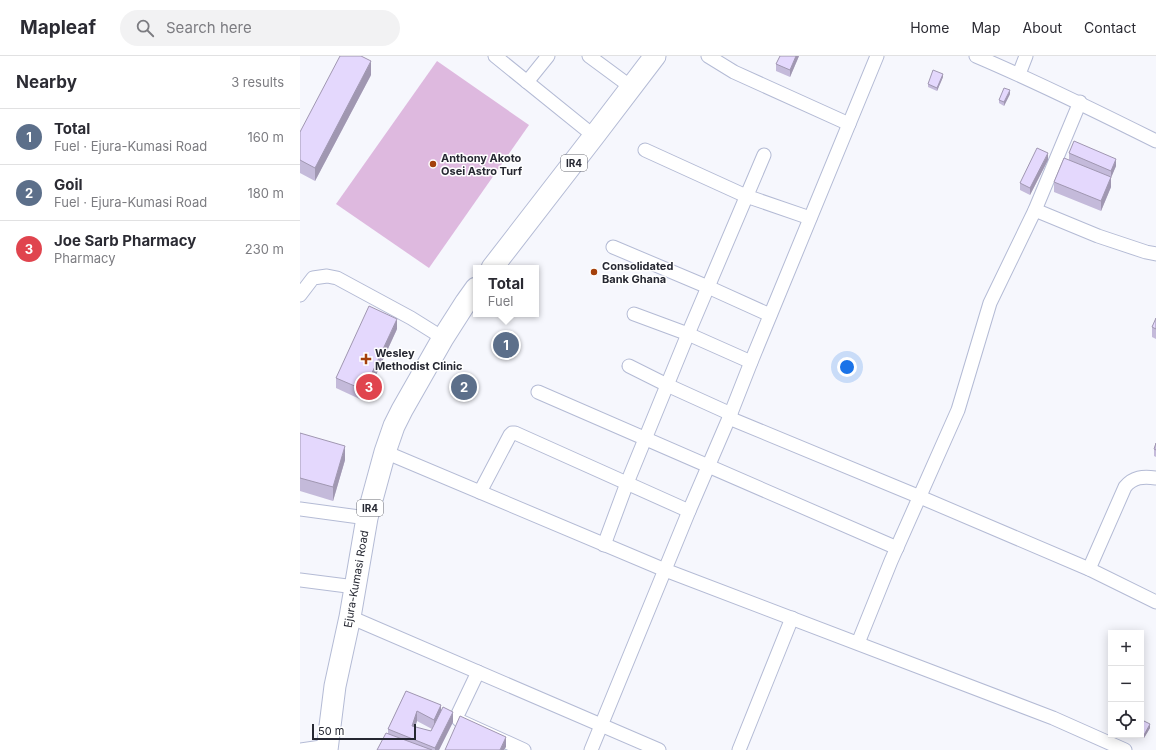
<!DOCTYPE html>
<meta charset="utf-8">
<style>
:root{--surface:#fff;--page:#f2f2f3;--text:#2b2b33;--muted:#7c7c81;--line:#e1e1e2;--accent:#a4400b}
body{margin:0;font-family:Inter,sans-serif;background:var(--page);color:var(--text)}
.controls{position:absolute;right:12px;bottom:12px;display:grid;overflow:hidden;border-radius:0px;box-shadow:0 2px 10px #0003}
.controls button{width:36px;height:36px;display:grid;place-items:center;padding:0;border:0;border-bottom:1px solid var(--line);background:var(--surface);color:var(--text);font:20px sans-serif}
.scale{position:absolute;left:12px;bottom:10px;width:104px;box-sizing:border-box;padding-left:4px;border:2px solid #262832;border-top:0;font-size:11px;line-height:14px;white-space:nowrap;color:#262832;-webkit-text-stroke:3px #fff;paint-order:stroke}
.you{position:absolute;left:547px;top:311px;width:14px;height:14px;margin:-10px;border:3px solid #fff;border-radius:50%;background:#1a73e8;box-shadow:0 0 0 6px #1a73e833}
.badge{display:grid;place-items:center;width:26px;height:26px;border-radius:50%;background:var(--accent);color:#fff;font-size:13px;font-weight:700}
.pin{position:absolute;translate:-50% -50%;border:2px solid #fff;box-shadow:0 1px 4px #0006}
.popup{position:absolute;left:173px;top:209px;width:66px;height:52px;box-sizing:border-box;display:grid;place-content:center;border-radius:0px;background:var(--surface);filter:drop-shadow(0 1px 3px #0005);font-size:13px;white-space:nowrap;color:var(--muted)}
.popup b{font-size:15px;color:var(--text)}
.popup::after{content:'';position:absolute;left:50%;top:100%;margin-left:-8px;border:8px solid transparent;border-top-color:var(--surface)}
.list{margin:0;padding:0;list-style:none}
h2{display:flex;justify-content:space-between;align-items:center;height:52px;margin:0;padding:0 16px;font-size:17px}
h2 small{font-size:13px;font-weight:400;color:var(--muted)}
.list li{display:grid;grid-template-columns:26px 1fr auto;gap:12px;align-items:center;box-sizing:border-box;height:56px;padding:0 16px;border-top:1px solid var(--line)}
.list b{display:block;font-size:15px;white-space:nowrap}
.list p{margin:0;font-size:13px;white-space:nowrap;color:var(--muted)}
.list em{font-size:13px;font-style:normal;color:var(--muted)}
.icon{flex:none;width:22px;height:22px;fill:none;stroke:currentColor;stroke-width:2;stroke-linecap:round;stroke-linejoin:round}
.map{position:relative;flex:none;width:856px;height:694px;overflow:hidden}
header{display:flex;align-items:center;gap:24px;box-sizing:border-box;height:56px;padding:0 20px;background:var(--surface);border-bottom:1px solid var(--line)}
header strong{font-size:19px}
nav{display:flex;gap:22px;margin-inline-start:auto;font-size:14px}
.search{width:280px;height:36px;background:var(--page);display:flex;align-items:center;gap:10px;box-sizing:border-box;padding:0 14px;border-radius:22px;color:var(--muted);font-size:15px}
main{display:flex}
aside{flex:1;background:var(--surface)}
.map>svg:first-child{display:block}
</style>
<header>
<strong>Mapleaf</strong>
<div class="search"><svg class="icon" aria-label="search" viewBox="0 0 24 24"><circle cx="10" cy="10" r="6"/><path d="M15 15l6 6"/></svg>Search here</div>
<nav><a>Home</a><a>Map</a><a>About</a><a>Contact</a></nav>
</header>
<main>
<aside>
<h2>Nearby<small>3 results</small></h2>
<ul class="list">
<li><span class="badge" style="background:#5c6f8a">1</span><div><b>Total</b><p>Fuel · Ejura-Kumasi Road</p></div><em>160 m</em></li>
<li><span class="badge" style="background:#5c6f8a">2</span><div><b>Goil</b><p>Fuel · Ejura-Kumasi Road</p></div><em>180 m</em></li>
<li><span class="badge" style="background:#e0444e">3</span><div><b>Joe Sarb Pharmacy</b><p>Pharmacy</p></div><em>230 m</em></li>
</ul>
</aside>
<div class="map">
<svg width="856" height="694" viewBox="0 0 856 694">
<rect width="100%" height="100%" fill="#f6f7fd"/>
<path fill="#deb9df" d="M137 5 229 69 129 212 36 148Z"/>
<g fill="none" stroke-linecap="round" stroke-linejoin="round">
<g stroke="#b4bbd5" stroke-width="15">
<g id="minor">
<path d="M195 0 294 80"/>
<path d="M289 0 331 31"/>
<path d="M408 0 434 16 549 68"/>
<path d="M676 0C737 26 796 55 856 85"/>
<path d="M719 18 726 0"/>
<path d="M227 26 248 0"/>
<path d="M345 94 446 140 510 162"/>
<path d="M735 154 798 180 846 196 856 198"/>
<path d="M313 191 408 231 470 259"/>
<path d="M0 239 13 222 27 220 37 222 111 262 143 282"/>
<path d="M334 258 388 278 451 306"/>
<path d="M329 310 367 329 431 358"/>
<path d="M238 336 597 492"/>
<path d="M429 362 620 441 789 513 856 546"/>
<path d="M85 396 365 514 753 662 825 694"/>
<path d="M180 436 210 379 212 377H215L389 455"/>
<path d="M0 453 67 462"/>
<path d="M304 489 327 427 388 278 464 99"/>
<path d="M789 513 825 431C833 421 843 420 856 422"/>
<path d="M0 524 55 531"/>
<path d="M50 561 359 694"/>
<path d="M558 587 591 505 658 354 690 247 735 154 780 46"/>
<path d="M178 616 158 658 157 662 160 665 224 694"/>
<path d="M0 694 28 690"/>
<path d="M291 694 389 455 429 362 451 306 577 0"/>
<path d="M439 694 492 562"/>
</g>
</g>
<g stroke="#b4bbd5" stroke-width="23">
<g id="primary">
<path d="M192 212 294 80 355 0"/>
<path d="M27 694 35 630 50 561 67 462 85 396 94 370 102 354 143 282 166 246 176 232"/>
</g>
</g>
<use href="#minor" stroke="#fff" stroke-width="13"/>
<use href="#primary" stroke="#fff" stroke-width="21"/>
</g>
<g fill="#c4bada" fill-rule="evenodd">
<path d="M480 0H499L490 21 476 15V8Z"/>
<path d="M71 19 15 125 0 117V76Z"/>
<path d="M643 21 637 35 628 31V28Z"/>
<path d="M710 38 704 50 699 47V44Z"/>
<path d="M769 97 816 110 811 121V131L801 155 754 136V126L769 103Z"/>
<path d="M748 104 730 139 720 134V127Z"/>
<path d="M856 262V283L852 281V271Z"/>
<path d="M97 273 64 345 36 332V322Z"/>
<path d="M0 377 45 404 33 445 0 435Z"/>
<path d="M856 387V401L854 400V393Z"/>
<path d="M106 635 141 654 153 666 139 694H77L88 677V673ZM117 665 132 673 131 675 115 671Z"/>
<path d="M841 671 850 672 844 682 839 679H841Z"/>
</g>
<g fill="#a097b1">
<path d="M496 0H499L490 21V14Z"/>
<path d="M71 5V19L15 125V112Z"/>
<path d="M643 18V21L637 35V32Z"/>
<path d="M710 34V38L704 50V46Z"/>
<path d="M748 97V104L730 139V132Z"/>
<path d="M816 103V110L811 122V115Z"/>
<path d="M811 121V131L801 155V145Z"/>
<path d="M97 263V273L64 345V334Z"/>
<path d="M45 390V404L33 445V431Z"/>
<path d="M141 649V659L134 674V664Z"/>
<path d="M117 655V665L112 680V670Z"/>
<path d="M153 656V666L139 694H135V692Z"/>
<path d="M850 668V672L844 682V679Z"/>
<path d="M206 681V691L204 694H200Z"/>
</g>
<g fill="#e4d8fd" stroke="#a097b1">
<path d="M40 0H61L71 5 15 112 0 104V76Z"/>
<path d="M480 0H496L490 14 476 8Z"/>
<path d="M633 14 643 18 637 32 628 28Z"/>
<path d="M704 32 710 34 704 46 699 44Z"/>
<path d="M774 85 816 103 811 115 769 97Z"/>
<path d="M737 92 748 97 730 132 720 127Z"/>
<path d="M764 102 811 121 801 145 754 126Z"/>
<path d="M69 250 97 263 64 334 36 322Z"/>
<path d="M856 262V273L852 271Z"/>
<path d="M0 377 45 390 33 431 0 422Z"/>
<path d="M856 387V394L854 393Z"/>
<path d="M106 635 141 649 134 664 117 655 112 670 131 675 143 651 153 656 135 692 88 673Z"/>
<path d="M160 660 206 681 200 694H145Z"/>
<path d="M844 665 850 668 844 679 841 677V671Z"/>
<path d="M86 677 132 694H77Z"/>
</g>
<g fill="#a4400b" stroke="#fff" stroke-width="1.5">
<circle cx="133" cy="108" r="4"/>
<circle cx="294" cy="216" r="4"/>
<path d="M64 297h4v4h4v4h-4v4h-4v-4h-4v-4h4z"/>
</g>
<g text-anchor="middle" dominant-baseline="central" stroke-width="3" stroke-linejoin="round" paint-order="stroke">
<g fill="#fff" stroke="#676870" stroke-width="1">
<rect x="261" y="99" width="26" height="16" rx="3"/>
<rect x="57" y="444" width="26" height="16" rx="3"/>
</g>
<g font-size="10" font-weight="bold" fill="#262832">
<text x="274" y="107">IR4</text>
<text x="70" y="452">IR4</text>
</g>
<g font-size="11" font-weight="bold" fill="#262832" stroke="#fff" text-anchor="start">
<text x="141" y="102">Anthony Akoto<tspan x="141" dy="13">Osei Astro Turf</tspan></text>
<text x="302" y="210">Consolidated<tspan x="302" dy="13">Bank Ghana</tspan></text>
<text x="75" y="297">Wesley<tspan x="75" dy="13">Methodist Clinic</tspan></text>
</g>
<g font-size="11" fill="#262832" stroke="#fff">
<text transform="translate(56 523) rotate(-80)">Ejura-Kumasi Road</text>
</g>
</g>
</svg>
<div class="controls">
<button>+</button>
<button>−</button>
<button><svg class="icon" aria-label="locate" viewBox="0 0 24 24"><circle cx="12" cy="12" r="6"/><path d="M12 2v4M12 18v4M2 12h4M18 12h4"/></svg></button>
</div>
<div class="scale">50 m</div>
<div class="you"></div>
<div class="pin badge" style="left:206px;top:289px;background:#5c6f8a">1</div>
<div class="popup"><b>Total</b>Fuel</div>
<div class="pin badge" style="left:164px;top:331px;background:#5c6f8a">2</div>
<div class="pin badge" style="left:69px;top:331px;background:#e0444e">3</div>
</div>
</main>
